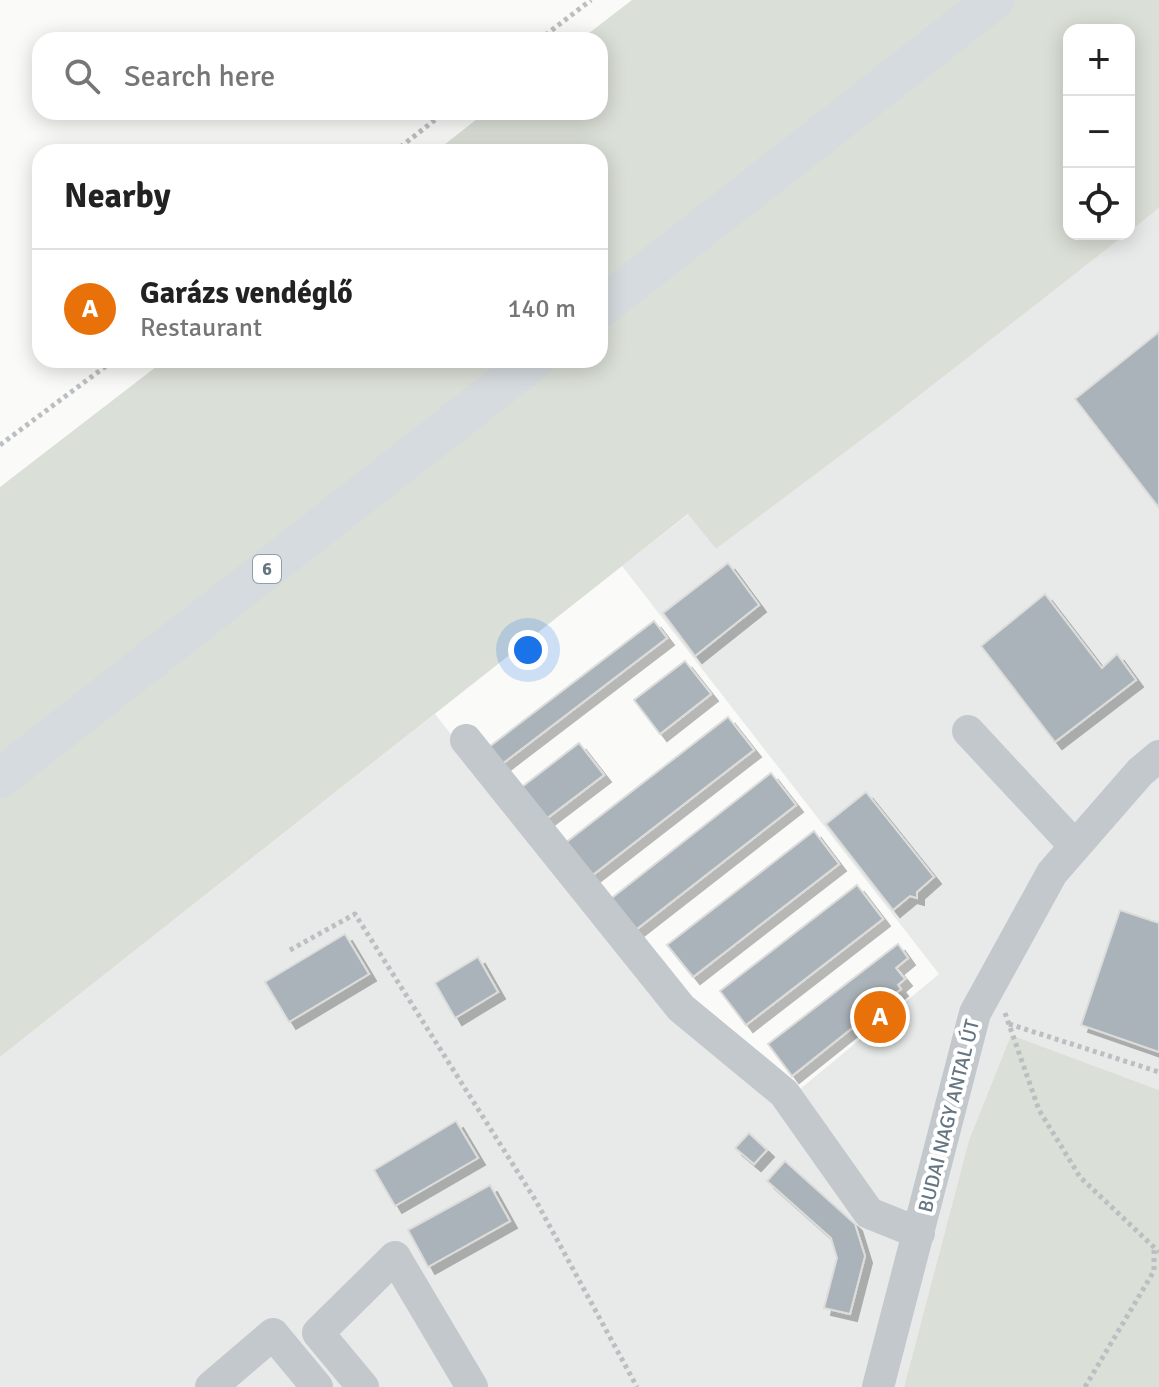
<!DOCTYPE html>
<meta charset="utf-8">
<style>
:root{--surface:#fff;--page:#f2f2f2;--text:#222;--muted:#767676;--line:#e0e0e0;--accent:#b45309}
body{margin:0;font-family:Signika,sans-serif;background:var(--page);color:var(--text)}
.controls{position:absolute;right:24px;top:24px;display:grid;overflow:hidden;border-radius:16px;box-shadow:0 4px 20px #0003}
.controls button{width:72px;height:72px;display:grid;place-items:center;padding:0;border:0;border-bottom:2px solid var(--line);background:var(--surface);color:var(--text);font:40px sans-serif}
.you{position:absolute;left:528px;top:650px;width:28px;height:28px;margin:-20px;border:6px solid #fff;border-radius:50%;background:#1a73e8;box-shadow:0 0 0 12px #1a73e833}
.badge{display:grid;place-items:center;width:52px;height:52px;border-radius:50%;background:var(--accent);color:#fff;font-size:26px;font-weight:700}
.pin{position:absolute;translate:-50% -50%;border:4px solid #fff;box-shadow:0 2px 8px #0006}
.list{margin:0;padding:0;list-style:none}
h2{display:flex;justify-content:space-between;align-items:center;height:104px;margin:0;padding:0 32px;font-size:34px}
h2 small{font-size:26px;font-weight:400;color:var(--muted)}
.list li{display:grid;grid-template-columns:52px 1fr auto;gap:24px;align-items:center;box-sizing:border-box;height:120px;padding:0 32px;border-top:2px solid var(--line)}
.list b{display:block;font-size:30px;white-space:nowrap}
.list p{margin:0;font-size:26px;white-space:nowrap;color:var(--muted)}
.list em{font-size:26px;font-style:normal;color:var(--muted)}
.icon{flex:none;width:44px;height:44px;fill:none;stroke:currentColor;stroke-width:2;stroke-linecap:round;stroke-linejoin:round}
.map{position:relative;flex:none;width:1159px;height:1387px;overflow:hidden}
.search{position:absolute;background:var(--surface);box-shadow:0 4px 20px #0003;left:32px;top:32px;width:576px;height:88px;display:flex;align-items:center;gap:20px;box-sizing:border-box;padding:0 28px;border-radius:24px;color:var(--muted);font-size:30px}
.panel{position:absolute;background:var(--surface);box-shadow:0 4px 20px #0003;left:32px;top:144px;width:576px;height:224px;border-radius:24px}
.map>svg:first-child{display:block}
</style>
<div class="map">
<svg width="1159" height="1387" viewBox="0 0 1159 1387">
<defs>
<filter id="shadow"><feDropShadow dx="7" dy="7" stdDeviation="0" flood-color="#0004"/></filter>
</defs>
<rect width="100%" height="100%" fill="#fafaf8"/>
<path fill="#e8e9e9" d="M1159 208V1090L1011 1035 969 1140 904 1387H0V1057L435 714 666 1007 782 1104 939 974 622 566 689 514 716 549 888 420Z"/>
<g fill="#dadfd7">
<path d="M632 0H1159V208L1129 232V30H1069V234H1126L888 420 716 549 688 514 0 1057V487L165 360H600V152H435L486 112H600V40H580Z"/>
<path d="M1011 1035 1159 1090V1387H904L969 1140Z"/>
</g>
<g fill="#aab3b9" stroke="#dcdcda" stroke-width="2" filter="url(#shadow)">
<path d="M1159 332V508L1075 399Z"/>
<path d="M728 563 759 605 695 656 663 613Z"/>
<path d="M1045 594 1102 668 1117 654 1136 680 1055 742 981 646Z"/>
<path d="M654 621 667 638 502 764 489 747Z"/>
<path d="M685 661 711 694 660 734 634 700Z"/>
<path d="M728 717 754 750 590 877 564 844Z"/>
<path d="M579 743 604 775 546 819 522 787Z"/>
<path d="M771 773 796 805 633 932 608 901Z"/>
<path d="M866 792 934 877 917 892V898L910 896 893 910 826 824Z"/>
<path d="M814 831 839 864 693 977 667 945Z"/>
<path d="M857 885 883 919 746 1025 720 991Z"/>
<path d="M1120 910 1159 923V1052L1081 1025Z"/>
<path d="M345 934 369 974 289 1022 265 982Z"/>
<path d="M898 944 908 958 896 968 905 979 898 985 901 989 792 1076 768 1044Z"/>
<path d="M478 957 498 992 455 1018 435 983Z"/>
<path d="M456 1121 478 1158 395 1206 374 1170Z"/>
<path d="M749 1133 767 1150 754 1164 735 1148Z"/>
<path d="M785 1161 855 1224 865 1256 850 1314 824 1308 837 1258 831 1238 767 1181Z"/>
<path d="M490 1185 510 1221 428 1267 408 1230Z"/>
</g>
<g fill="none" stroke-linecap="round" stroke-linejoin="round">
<g stroke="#bbbfc2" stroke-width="5" stroke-dasharray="4 4" stroke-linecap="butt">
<path d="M539 40 591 0"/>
<path d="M394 152 445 112"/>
<path d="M0 445 114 360"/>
<path d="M290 950 355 914 536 1201 637 1387"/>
<path d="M1005 1013 1039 1110 1080 1177 1159 1252"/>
<path d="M1009 1024 1159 1072"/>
<path d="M1085 1387 1154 1271V1250"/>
</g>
<g stroke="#c3c8cc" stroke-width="32">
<path d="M968 731 1074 845"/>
<path d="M466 740 681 1008 784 1093 869 1213 919 1233"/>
<path d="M211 1387 273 1334 317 1387"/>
<path d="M363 1387 318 1333 395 1257 472 1387"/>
<path d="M878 1387 975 1013 1052 873 1140 772 1159 756"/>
</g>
<g stroke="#d6dbdf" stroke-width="40">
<path d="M600 308 994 0"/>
<path d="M0 778 534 360"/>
</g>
</g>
<g text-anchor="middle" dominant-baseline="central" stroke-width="8" stroke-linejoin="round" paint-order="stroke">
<rect fill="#fff" stroke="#939fa8" stroke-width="2" x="253" y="555" width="28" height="28" rx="6"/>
<g font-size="18" font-weight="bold" fill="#657683">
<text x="267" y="569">6</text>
</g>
<g font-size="20" fill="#657683" stroke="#fff">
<text transform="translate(949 1116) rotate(-76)">BUDAI NAGY ANTAL ÚT</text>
</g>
</g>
</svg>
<div class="controls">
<button>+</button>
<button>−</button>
<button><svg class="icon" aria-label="locate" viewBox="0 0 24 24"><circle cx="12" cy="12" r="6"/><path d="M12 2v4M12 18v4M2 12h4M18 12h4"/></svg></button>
</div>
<div class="you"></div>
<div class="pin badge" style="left:880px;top:1017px;background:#e8710a">A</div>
<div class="search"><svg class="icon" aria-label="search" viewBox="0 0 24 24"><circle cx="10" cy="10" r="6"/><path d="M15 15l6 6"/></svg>Search here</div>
<section class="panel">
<h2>Nearby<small></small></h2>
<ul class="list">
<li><span class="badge" style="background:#e8710a">A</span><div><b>Garázs vendéglő</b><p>Restaurant</p></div><em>140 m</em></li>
</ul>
</section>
</div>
